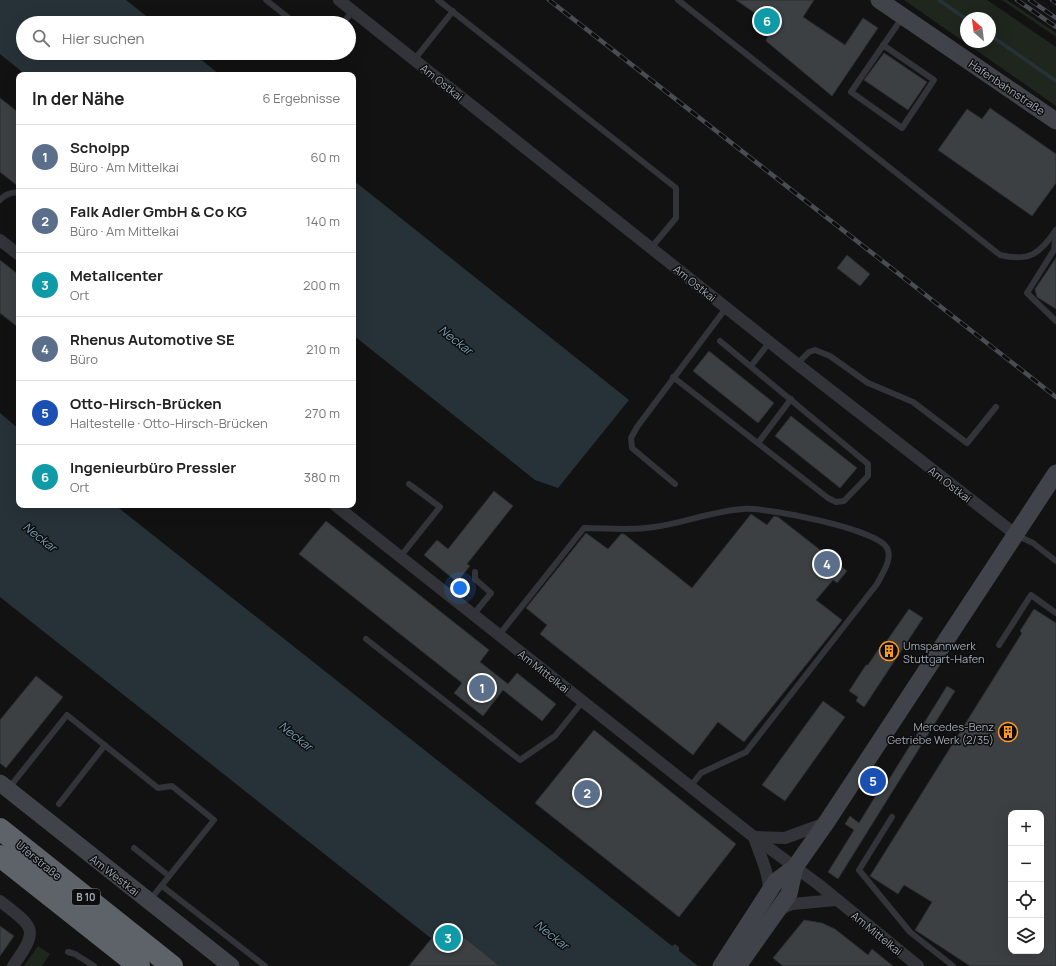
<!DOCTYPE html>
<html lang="de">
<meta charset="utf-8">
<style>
:root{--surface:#fff;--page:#f6f6f6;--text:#222;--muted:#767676;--line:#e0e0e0;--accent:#855821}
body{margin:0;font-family:Manrope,sans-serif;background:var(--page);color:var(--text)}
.controls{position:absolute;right:12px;bottom:12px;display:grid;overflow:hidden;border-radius:8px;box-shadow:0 4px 16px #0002}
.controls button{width:36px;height:36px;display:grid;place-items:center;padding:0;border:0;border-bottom:1px solid var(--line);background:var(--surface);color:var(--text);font:20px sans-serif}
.compass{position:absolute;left:960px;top:12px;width:36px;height:36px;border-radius:50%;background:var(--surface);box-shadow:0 4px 16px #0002;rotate:332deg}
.you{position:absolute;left:460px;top:588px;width:14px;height:14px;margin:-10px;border:3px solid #fff;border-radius:50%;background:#1a73e8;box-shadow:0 0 0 6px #1a73e833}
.badge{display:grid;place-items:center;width:26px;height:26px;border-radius:50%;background:var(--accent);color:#fff;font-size:13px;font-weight:700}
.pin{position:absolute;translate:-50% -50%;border:2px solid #fff;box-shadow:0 1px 4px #0006}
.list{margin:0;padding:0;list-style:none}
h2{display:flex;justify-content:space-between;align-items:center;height:52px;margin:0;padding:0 16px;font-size:17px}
h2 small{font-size:13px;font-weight:400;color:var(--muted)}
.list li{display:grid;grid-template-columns:26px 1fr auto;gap:12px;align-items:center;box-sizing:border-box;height:64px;padding:0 16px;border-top:1px solid var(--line)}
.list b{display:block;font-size:15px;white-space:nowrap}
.list p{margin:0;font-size:13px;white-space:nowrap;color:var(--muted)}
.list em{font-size:13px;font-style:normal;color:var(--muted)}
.icon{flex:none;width:22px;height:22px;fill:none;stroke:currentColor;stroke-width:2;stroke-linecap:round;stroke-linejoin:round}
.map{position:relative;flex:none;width:1056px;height:966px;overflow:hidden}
.search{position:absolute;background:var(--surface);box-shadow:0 4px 16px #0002;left:16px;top:16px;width:340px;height:44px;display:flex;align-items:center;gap:10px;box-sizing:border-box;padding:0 14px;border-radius:22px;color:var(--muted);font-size:15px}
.panel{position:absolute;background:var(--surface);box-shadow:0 4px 16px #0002;left:16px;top:72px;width:340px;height:436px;border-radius:8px}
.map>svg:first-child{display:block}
</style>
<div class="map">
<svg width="1056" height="966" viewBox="0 0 1056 966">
<rect width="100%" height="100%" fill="#121213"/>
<g fill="#1e261e" fill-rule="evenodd">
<path d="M904 0H987L1056 47V106ZM966 18H990V42H966Z"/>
<path d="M1002 0H1007L1056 33V37Z"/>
<path d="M38 946 50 954 42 966H24Z"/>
</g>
<g fill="#273238">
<path d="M0 0H126L155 23H23V53H193L220 75H26L0 54Z"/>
<path d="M353 180 629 400 558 488 535 480 353 335Z"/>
<path d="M0 413 19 429V505H115L672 946 675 944 679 947V951L698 966H466L0 597Z"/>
</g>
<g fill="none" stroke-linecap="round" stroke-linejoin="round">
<g stroke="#273238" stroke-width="3.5">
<path d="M939 0 966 19"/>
<path d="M990 35 1056 81"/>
</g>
</g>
<g fill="#3d4043" stroke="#2b2c30" fill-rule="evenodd">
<path d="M736 0H814L803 17 845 45 863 18 878 28 832 96 766 41 768 35 753 25 759 16Z"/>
<path d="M884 53 927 82 908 110 864 80Z"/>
<path d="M0 98 19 113V187L0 172Z"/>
<path d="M990 108 1056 154V183L1032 216 938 150 967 109 982 119Z"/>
<path d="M847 255 870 274 860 286 837 268Z"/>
<path d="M1056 258V309L1037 297 1035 289Z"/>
<path d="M0 260 19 275V328L0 313Z"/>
<path d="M709 351 774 403 758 423 693 371Z"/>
<path d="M791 416 857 468 840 488 775 436Z"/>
<path d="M494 491 513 506 467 564 470 566 457 582 424 555 437 540 448 549Z"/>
<path d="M751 514 767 525 774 516 778 517 847 571 837 583 833 580 816 600 842 620 744 742 718 722 693 755 540 634 547 625 526 608 586 533 608 549 621 534H624L692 588Z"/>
<path d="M326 521 489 650 480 662 508 684 517 673 556 704 542 721 503 690 483 716 454 693 462 683 299 554Z"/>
<path d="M909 609 923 618 864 707 856 701 858 697 849 691 866 665H868L884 641 886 642Z"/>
<path d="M1034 609 1056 623V966H970L915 930 932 902 904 885 898 894 870 876 1022 633 1020 631ZM1011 813H1041V951H1011Z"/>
<path d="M36 676 63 697 6 768 0 763V720Z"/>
<path d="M947 686 955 691 838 879 828 872 854 830 845 824 850 816 859 823 886 779 888 781Z"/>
<path d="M823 701 845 717 785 801 762 785Z"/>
<path d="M594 730 736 844 679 917 535 803Z"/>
<path d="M804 920 822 923 835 929 868 955 872 949 893 966H783L773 958Z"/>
<path d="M445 922 500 966H409Z"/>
<path d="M0 926 14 936 0 956Z"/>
</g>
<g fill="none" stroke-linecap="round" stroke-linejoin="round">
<g stroke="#323439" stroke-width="6">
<path d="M266 0 295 23"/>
<path d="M438 0 676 188V218L651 248"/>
<path d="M678 0 1000 255C1029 262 1040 254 1056 230"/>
<path d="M343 23 353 11"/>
<path d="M883 45 934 80 902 128 851 92 902 18"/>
<path d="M414 60 453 11"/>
<path d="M0 200C4 195 13 191 19 193"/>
<path d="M1056 232 1054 250 1027 293 1056 321"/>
<path d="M797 364 809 352 815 350 830 356 868 383 913 402 967 443 996 407"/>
<path d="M751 366 769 343"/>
<path d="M673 377 828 498 836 502 844 501 868 476V464L720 341"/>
<path d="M758 443 791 399"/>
<path d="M675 484 632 448 631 438 637 427 726 308"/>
<path d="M1016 535 1033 543 1056 561"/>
<path d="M400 557 440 507 409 484"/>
<path d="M473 615 491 593 475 579V572"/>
<path d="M499 635 584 528C607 528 631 531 654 527 684 523 712 511 743 509 765 507 878 529 887 548 893 559 882 574 877 584L746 752 701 773 690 787"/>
<path d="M366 639 520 760 555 736 583 701"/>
<path d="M999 645 1031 595 1056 613"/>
<path d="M9 788 67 715 158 788 172 786 214 820 150 900"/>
<path d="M59 804 105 745"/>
<path d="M892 817 859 870 910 932 953 966"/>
<path d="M134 848 169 876"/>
<path d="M162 886 265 966"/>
<path d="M68 952 75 954 94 966"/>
</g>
<g stroke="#323439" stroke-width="12">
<path d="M339 0 797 364 1015 534"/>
<path d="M0 240 19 255"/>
<path d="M335 505 754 837 818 884 918 966"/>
<path d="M754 837 785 838 826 823"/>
<path d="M754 837C760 856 769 872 769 891"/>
<path d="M0 901C34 928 40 928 13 966"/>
<path d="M778 910 792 904 836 900"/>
</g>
<g stroke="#404349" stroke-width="17">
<path d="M879 0 1056 121"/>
<path d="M0 783 231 966"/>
<path d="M721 966 776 881 795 867 826 823 1056 473"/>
<path d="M738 966 789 894 795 867"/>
</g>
<g stroke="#5e636a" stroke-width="22">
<path d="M0 829 172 966"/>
<path d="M0 856 139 966"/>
</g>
<g stroke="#494c52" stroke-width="4.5">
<g id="rail">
<path d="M549 0 1056 397"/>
<path d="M1017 0 1056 27"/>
<path d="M1030 0 1056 18"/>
<path d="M1052 0 1056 3"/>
</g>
</g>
<use href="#rail" stroke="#0d0d0e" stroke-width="3" stroke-dasharray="9" stroke-linecap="butt"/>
</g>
<defs>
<g id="building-ring" transform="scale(1)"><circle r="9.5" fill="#0d0d0e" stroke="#fe9a1f" stroke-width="1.5"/><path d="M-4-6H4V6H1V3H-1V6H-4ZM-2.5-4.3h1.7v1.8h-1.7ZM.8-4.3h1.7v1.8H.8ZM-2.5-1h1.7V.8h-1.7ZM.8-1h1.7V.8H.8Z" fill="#fe9a1f"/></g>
</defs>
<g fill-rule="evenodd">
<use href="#building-ring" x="889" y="651"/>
<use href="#building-ring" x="1008" y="732"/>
</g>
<g text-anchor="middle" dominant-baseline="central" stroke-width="3" stroke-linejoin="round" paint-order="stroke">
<rect fill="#0d0d0e" stroke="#757b83" stroke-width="1" x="72" y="889" width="28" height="16" rx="3"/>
<g font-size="10" font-weight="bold" fill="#a2aab5">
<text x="86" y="897">B 10</text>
</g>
<g font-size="11" fill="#a2aab5" stroke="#0d0d0e">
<text transform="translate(442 82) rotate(39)">Am Ostkai</text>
<text transform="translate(1007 87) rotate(34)">Hafenbahnstraße</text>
<text transform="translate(695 283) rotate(39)">Am Ostkai</text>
<text transform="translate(950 484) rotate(38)">Am Ostkai</text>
<text transform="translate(544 671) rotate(38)">Am Mittelkai</text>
<text transform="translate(39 860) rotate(39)">Uferstraße</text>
<text transform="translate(115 875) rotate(38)">Am Westkai</text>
<text transform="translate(877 933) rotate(39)">Am Mittelkai</text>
</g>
<g font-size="11" fill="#a2aab5" stroke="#0d0d0e" text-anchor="start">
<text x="903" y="645">Umspannwerk<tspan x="903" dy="13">Stuttgart-Hafen</tspan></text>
<text x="994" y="726" text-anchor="end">Mercedes-Benz<tspan x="994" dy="13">Getriebe Werk (2/35)</tspan></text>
</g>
<g font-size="12" font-style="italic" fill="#769db3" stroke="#0d0d0e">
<text transform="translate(456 340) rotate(38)">Neckar</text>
<text transform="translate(40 537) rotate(38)">Neckar</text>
<text transform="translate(296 736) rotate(38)">Neckar</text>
<text transform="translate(552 935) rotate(38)">Neckar</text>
</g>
</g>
</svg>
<div class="controls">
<button>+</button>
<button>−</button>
<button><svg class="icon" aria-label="locate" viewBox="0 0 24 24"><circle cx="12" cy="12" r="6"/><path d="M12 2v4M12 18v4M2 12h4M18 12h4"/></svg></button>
<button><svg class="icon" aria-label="layers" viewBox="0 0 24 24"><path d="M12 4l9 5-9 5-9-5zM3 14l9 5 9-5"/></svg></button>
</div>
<svg class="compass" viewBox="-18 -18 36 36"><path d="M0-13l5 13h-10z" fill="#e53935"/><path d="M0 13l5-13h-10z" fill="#767676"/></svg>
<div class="you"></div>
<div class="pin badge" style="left:482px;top:688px;background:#5c6f8a">1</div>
<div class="pin badge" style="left:587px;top:793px;background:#5c6f8a">2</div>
<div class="pin badge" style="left:448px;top:938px;background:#0f9aa8">3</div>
<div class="pin badge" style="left:827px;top:564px;background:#5c6f8a">4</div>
<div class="pin badge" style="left:873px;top:781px;background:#1a4fb4">5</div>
<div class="pin badge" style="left:767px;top:21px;background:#0f9aa8">6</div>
<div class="search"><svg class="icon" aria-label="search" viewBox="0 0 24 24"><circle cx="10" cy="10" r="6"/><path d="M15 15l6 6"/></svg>Hier suchen</div>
<section class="panel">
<h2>In der Nähe<small>6 Ergebnisse</small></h2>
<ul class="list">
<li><span class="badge" style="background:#5c6f8a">1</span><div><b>Scholpp</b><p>Büro · Am Mittelkai</p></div><em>60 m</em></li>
<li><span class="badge" style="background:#5c6f8a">2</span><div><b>Falk Adler GmbH &amp; Co KG</b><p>Büro · Am Mittelkai</p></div><em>140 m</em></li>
<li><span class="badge" style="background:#0f9aa8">3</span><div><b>Metallcenter</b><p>Ort</p></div><em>200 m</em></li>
<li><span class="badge" style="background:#5c6f8a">4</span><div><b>Rhenus Automotive SE</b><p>Büro</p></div><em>210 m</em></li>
<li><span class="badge" style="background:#1a4fb4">5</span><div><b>Otto-Hirsch-Brücken</b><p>Haltestelle · Otto-Hirsch-Brücken</p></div><em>270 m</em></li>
<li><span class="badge" style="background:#0f9aa8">6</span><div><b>Ingenieurbüro Pressler</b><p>Ort</p></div><em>380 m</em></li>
</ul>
</section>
</div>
